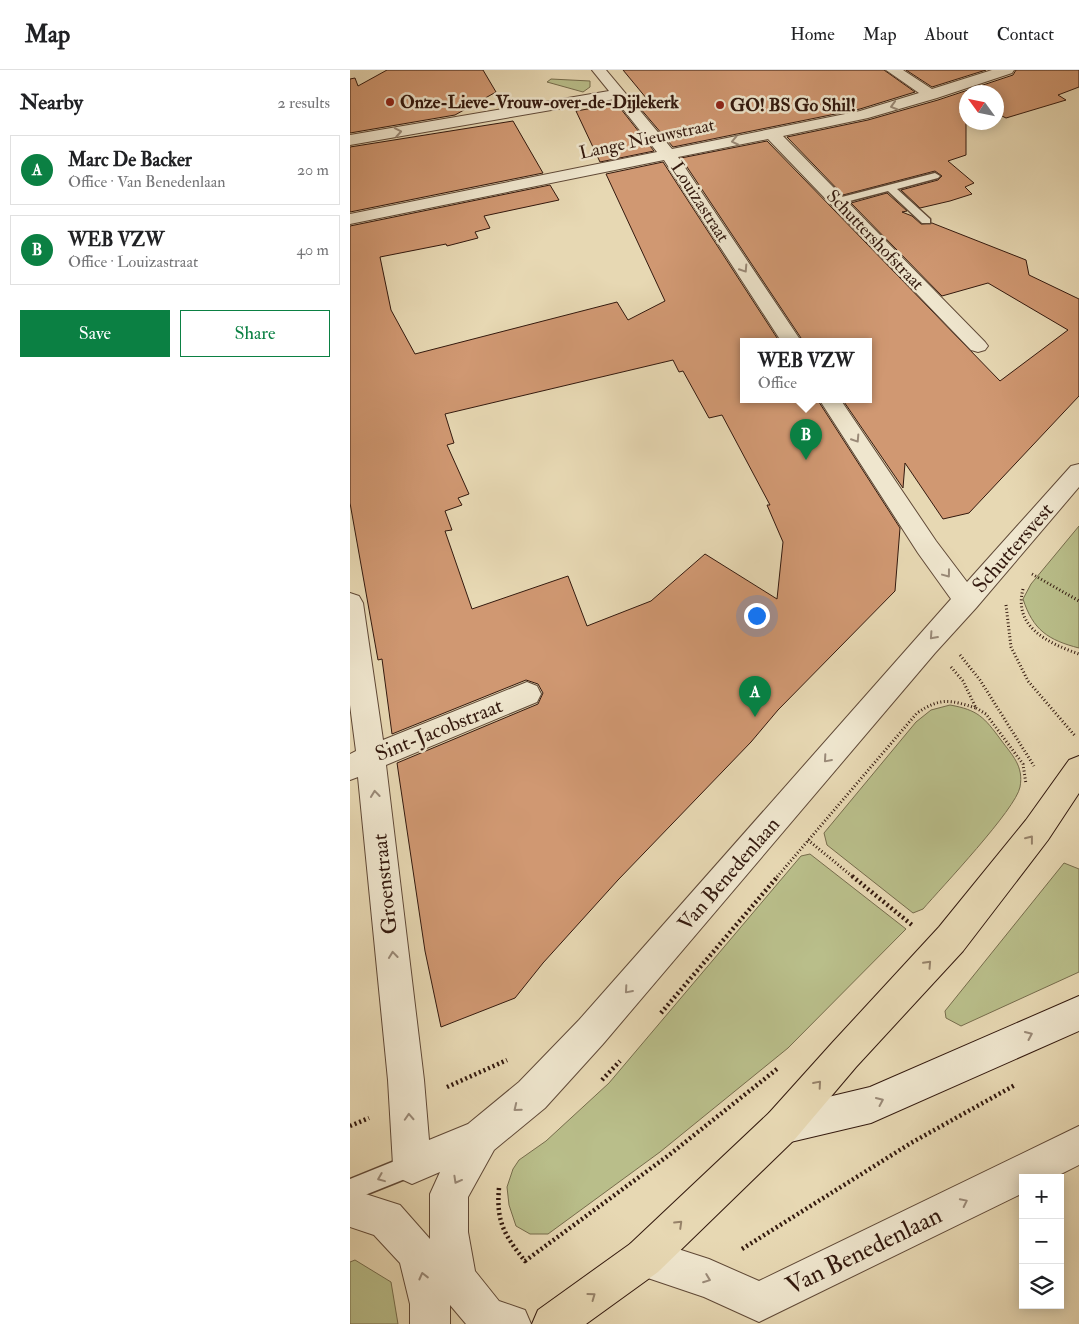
<!DOCTYPE html>
<meta charset="utf-8">
<style>
:root{--surface:#fff;--page:#f6f6f6;--text:#202124;--muted:#757577;--line:#e0e0e0;--accent:#0b8043}
body{margin:0;font-family:"IM FELL Double Pica",serif;background:var(--page);color:var(--text)}
.controls{position:absolute;right:15px;bottom:15px;display:grid;overflow:hidden;border-radius:0px;box-shadow:0 2px 12px #0003}
.controls button{width:45px;height:45px;display:grid;place-items:center;padding:0;border:0;border-bottom:1px solid var(--line);background:var(--surface);color:var(--text);font:25px sans-serif}
.compass{position:absolute;left:609px;top:15px;width:45px;height:45px;border-radius:50%;background:var(--surface);box-shadow:0 2px 12px #0003;rotate:303deg}
.you{position:absolute;left:406px;top:545px;width:18px;height:18px;margin:-12px;border:4px solid #fff;border-radius:50%;background:#1a73e8;box-shadow:0 0 0 8px #1a73e833}
.badge{display:grid;place-items:center;width:32px;height:32px;border-radius:50%;background:var(--accent);color:#fff;font-size:16px;font-weight:700}
.pin{position:absolute;translate:-50% -41px;filter:drop-shadow(0 1px 2px #0008)}
.pin::after{content:'';position:absolute;top:26px;width:18px;height:15px;background:inherit;clip-path:polygon(0 0,100% 0,50% 100%)}
.popup{position:absolute;left:390px;top:268px;width:132px;height:65px;box-sizing:border-box;display:grid;place-content:center;border-radius:0px;background:var(--surface);filter:drop-shadow(0 1px 4px #0005);font-size:16px;white-space:nowrap;color:var(--muted)}
.popup b{font-size:19px;color:var(--text)}
.popup::after{content:'';position:absolute;left:50%;top:100%;margin-left:-10px;border:10px solid transparent;border-top-color:var(--surface)}
.list{margin:0;padding:0;list-style:none}
h2{display:flex;justify-content:space-between;align-items:center;height:65px;margin:0;padding:0 20px;font-size:21px}
h2 small{font-size:16px;font-weight:400;color:var(--muted)}
.list li{display:grid;grid-template-columns:32px 1fr auto;gap:15px;align-items:center;box-sizing:border-box;height:70px;margin:0 10px 10px;padding:0 10px;border:1px solid var(--line);border-radius:0px}
.list b{display:block;font-size:19px;white-space:nowrap}
.list p{margin:0;font-size:16px;white-space:nowrap;color:var(--muted)}
.list em{font-size:16px;font-style:normal;color:var(--muted)}
.actions{display:flex;gap:10px;padding:15px 20px}
.actions a{flex:1;padding:11px 0;border:1px solid var(--accent);border-radius:0px;text-align:center;font-size:18px;color:var(--accent)}
.actions .main{background:var(--accent);color:#fff}
.icon{flex:none;width:28px;height:28px;fill:none;stroke:currentColor;stroke-width:2;stroke-linecap:round;stroke-linejoin:round}
.map{position:relative;flex:none;width:729px;height:1254px;overflow:hidden}
header{display:flex;align-items:center;gap:30px;box-sizing:border-box;height:70px;padding:0 25px;background:var(--surface);border-bottom:1px solid var(--line)}
header strong{font-size:24px}
nav{display:flex;gap:28px;margin-inline-start:auto;font-size:18px}
main{display:flex}
aside{flex:1;background:var(--surface)}
.map>svg:first-child{display:block}
</style>
<header>
<strong>Map</strong>
<nav><a>Home</a><a>Map</a><a>About</a><a>Contact</a></nav>
</header>
<main>
<aside>
<h2>Nearby<small>2 results</small></h2>
<ul class="list">
<li><span class="badge">A</span><div><b>Marc De Backer</b><p>Office · Van Benedenlaan</p></div><em>20 m</em></li>
<li><span class="badge">B</span><div><b>WEB VZW</b><p>Office · Louizastraat</p></div><em>40 m</em></li>
</ul>
<div class="actions"><a class="main">Save</a><a>Share</a></div>
</aside>
<div class="map">
<svg width="729" height="1254" viewBox="0 0 729 1254">
<rect width="100%" height="100%" fill="#e7d8b3"/>
<filter id="stains"><feTurbulence type="fractalNoise" baseFrequency=".004" numOctaves="4"/><feColorMatrix values="0 0 0 0 .2 0 0 0 0 .09 0 0 0 0 .02 0 0 0 .5 -.17"/></filter>
<radialGradient id="worn" r=".72"><stop offset=".6" stop-color="#630" stop-opacity="0"/><stop offset="1" stop-color="#630" stop-opacity=".3"/></radialGradient>
<g fill="#b9be8a" stroke="#766c4c">
<path d="M201 9 240 11V17L233 22 197 12Z"/>
<path d="M729 456V578C698 570 683 560 673 529L681 514Z"/>
<path d="M600 635C628 640 634 647 651 670 662 685 674 696 670 717 666 739 591 818 573 839L563 843 477 775 474 763 566 652 581 640Z"/>
<path d="M460 784 556 859 438 978 310 1082 198 1164H180L166 1156 159 1135 157 1117 163 1099 169 1090 196 1071 259 1013 451 786Z"/>
<path d="M714 793 729 799V902L611 956 596 948 595 941Z"/>
<path d="M5 1190 41 1212 48 1254H0V1192Z"/>
</g>
<g fill="#d09872" stroke="#33190e" fill-rule="evenodd">
<path d="M37 0H133L146 22 105 45 0 63V9L5 8 8 16Z"/>
<path d="M273 0H534L565 22 510 39 323 77 284 31 297 29Z"/>
<path d="M556 0H636L582 17Z"/>
<path d="M666 0H729V17L708 25 716 30 656 48 646 43V22H616V85L598 91 624 113 615 117 622 124 600 131 570 138 551 120 588 110 592 106 585 101 493 125 437 67 518 50 588 30 663 5Z"/>
<path d="M267 34 304 81 250 92 226 41Z"/>
<path d="M163 51 193 103 0 142V77Z"/>
<path d="M417 71 650 311 718 260 638 213 592 226 501 133 537 123 557 141 552 142 562 146 571 154 582 153 676 190 679 205 729 229V326L619 443 593 449 555 393 553 418 492 329H518V271H453L331 88Z"/>
<path d="M313 92 429 271H394V329H467L550 458 545 521 428 640 401 672 268 810 193 893 165 928 91 957 75 881 47 693 188 634 193 623 188 614 176 610 42 664 32 589 28 590 0 433V156L200 115 209 130 134 146 140 158 125 162 128 168 97 176 96 174 30 187 41 240 65 284 267 232 278 250 315 231 256 104ZM323 290 329 302 333 301 359 348 372 345 420 435H417L433 472 427 529 355 484 301 531 237 556 218 506 122 539 95 461 102 460 95 441 112 435 108 428 119 424 97 375 104 373 95 344Z"/>
</g>
<g fill="none" stroke-linecap="round" stroke-linejoin="round">
<g stroke="#604937" stroke-width="3">
<g id="service">
<path d="M585 103 590 106 588 108 547 119 580 149V153H572L538 121 488 134 483 131 484 129Z"/>
<path d="M62 1084 70 1087 73 1095 70 1103 0 1131V1109Z"/>
</g>
</g>
<g stroke="#604937" stroke-width="2">
<g id="minor">
<path d="M242 0H256L322 79 510 41 569 23 536 0H553L582 19 642 0H664L662 3 587 28 518 48 433 66 635 272 638 276 635 280 628 282 621 280 418 69 328 87 451 271H431L314 90 0 154V144L307 82 265 29 0 75V65L259 21Z"/>
<path d="M469 329H490L586 471 617 512 721 396 729 394V417L626 538 585 583 253 974 195 1038 144 1080 118 1127V1162L125 1201 149 1231 175 1240 181 1254H116L100 1235V1254H60V1234L50 1193 24 1165 0 1157V1119L50 1135 80 1169V1124L90 1102 62 1114 49 1108 43 1095 38 1010 8 707 0 710V684L6 681 0 635V523L9 526 13 533 33 670 177 612 187 616 191 624 187 632 36 695 74 1010 79 1070 118 1054 169 1012 229 950 601 529 568 483Z"/>
<path d="M729 1056V1095L703 1108H673V1123L409 1252 354 1227 280 1202 274 1188 280 1174 294 1168 359 1189 409 1211Z"/>
</g>
</g>
<g stroke="#33190e" stroke-width="2">
<path id="secondary" d="M729 926V961L521 1053 432 1074 419 1069 414 1056 419 1043 432 1038 520 1017Z"/>
</g>
<g stroke="#33190e" stroke-width="2">
<path id="primary" d="M729 686V723L698 770 613 881 506 997 445 1069 308 1202 236 1254H182L188 1240 280 1174 419 1043 482 973 589 857 676 750 719 690Z"/>
</g>
<g stroke="#33190e" stroke-width="3" stroke-dasharray="1 2.5" stroke-linecap="butt">
<path d="M682 504 729 531"/>
<path d="M673 519C663 557 698 573 729 584"/>
<path d="M656 535 661 577 678 611 726 667"/>
<path d="M610 585 630 610 684 696"/>
<path d="M626 638 636 644 673 694 676 714"/>
<path d="M458 770 503 807"/>
<path d="M427 807 567 643C591 627 600 630 626 638L613 611 601 597"/>
</g>
<g stroke="#33190e" stroke-width="4.5" stroke-dasharray="2 3" stroke-linecap="butt">
<path d="M502 806 562 855"/>
<path d="M311 943 428 806"/>
<path d="M252 1010 270 991"/>
<path d="M97 1017 157 990"/>
<path d="M0 1056 19 1048"/>
<path d="M149 1118C146 1151 154 1165 175 1191L319 1085 427 999"/>
<path d="M392 1179 561 1073 665 1015"/>
</g>
<use href="#service" fill="#efe6ce" fill-rule="evenodd"/>
<use href="#minor" fill="#efe6ce" fill-rule="evenodd"/>
<use href="#secondary" fill="#efe6ce" fill-rule="evenodd"/>
<use href="#primary" fill="#e7d8b3" fill-rule="evenodd"/>
</g>
<defs><path id="oneway-chevron" d="M-2-3.5L2.5 0L-2 3.5" fill="none" stroke-width="1.6" stroke-linecap="round" stroke-linejoin="round" transform="scale(1.25)"/></defs>
<g stroke="#9a8a78">
<use href="#oneway-chevron" transform="translate(544 36) rotate(163)"/>
<use href="#oneway-chevron" transform="translate(48 62) rotate(-10)"/>
<use href="#oneway-chevron" transform="translate(385 71) rotate(168)"/>
<use href="#oneway-chevron" transform="translate(394 199) rotate(57)"/>
<use href="#oneway-chevron" transform="translate(506 369) rotate(57)"/>
<use href="#oneway-chevron" transform="translate(597 504) rotate(53)"/>
<use href="#oneway-chevron" transform="translate(583 566) rotate(132)"/>
<use href="#oneway-chevron" transform="translate(477 689) rotate(131)"/>
<use href="#oneway-chevron" transform="translate(25 724) rotate(-96)"/>
<use href="#oneway-chevron" transform="translate(43 885) rotate(-96)"/>
<use href="#oneway-chevron" transform="translate(278 920) rotate(131)"/>
<use href="#oneway-chevron" transform="translate(679 965) rotate(-24)"/>
<use href="#oneway-chevron" transform="translate(530 1031) rotate(-24)"/>
<use href="#oneway-chevron" transform="translate(167 1038) rotate(141)"/>
<use href="#oneway-chevron" transform="translate(59 1047) rotate(-93)"/>
<use href="#oneway-chevron" transform="translate(31 1108) rotate(158)"/>
<use href="#oneway-chevron" transform="translate(107 1110) rotate(119)"/>
<use href="#oneway-chevron" transform="translate(614 1132) rotate(-26)"/>
<use href="#oneway-chevron" transform="translate(73 1206) rotate(-104)"/>
<use href="#oneway-chevron" transform="translate(357 1209) rotate(21)"/>
</g>
<g stroke="#968269">
<use href="#oneway-chevron" transform="translate(680 769) rotate(-52)"/>
<use href="#oneway-chevron" transform="translate(578 894) rotate(-47)"/>
<use href="#oneway-chevron" transform="translate(468 1014) rotate(-49)"/>
<use href="#oneway-chevron" transform="translate(329 1154) rotate(-44)"/>
<use href="#oneway-chevron" transform="translate(242 1226) rotate(-36)"/>
</g>
<g fill="#8f2418" stroke="#efe6ce" stroke-width="2">
<circle cx="40" cy="32" r="5"/>
<circle cx="370" cy="35" r="5"/>
</g>
<g text-anchor="middle" dominant-baseline="central" stroke-width="5" stroke-linejoin="round" paint-order="stroke">
<g font-size="18" font-weight="bold" fill="#33190e" stroke="#efe6ce" text-anchor="start">
<text x="50" y="32">Onze-Lieve-Vrouw-over-de-Dijlekerk</text>
<text x="380" y="35">GO! BS Go Shil!</text>
</g>
<g font-size="18" fill="#33190e" stroke="#efe6ce">
<text transform="translate(297 69) rotate(-12)">Lange Nieuwstraat</text>
<text transform="translate(350 132) rotate(57)">Louizastraat</text>
<text transform="translate(525 170) rotate(46)">Schuttershofstraat</text>
</g>
<g font-size="21" fill="#33190e" stroke="#efe6ce">
<text transform="translate(663 478) rotate(-49)">Schuttersvest</text>
<text transform="translate(89 660) rotate(-22)">Sint-Jacobstraat</text>
<text transform="translate(379 804) rotate(-49)">Van Benedenlaan</text>
<text transform="translate(35 814) rotate(-96)">Groenstraat</text>
</g>
<g font-size="25" fill="#33190e" stroke="#efe6ce">
<text transform="translate(514 1181) rotate(-26)">Van Benedenlaan</text>
</g>
</g>
<rect width="100%" height="100%" filter="url(#stains)"/>
<rect width="100%" height="100%" fill="url(#worn)"/>
</svg>
<div class="controls">
<button>+</button>
<button>−</button>
<button><svg class="icon" aria-label="layers" viewBox="0 0 24 24"><path d="M12 4l9 5-9 5-9-5zM3 14l9 5 9-5"/></svg></button>
</div>
<svg class="compass" viewBox="-18 -18 36 36"><path d="M0-13l5 13h-10z" fill="#e53935"/><path d="M0 13l5-13h-10z" fill="#757577"/></svg>
<div class="you"></div>
<div class="pin badge" style="left:405px;top:647px">A</div>
<div class="pin badge" style="left:456px;top:390px">B</div>
<div class="popup"><b>WEB VZW</b>Office</div>
</div>
</main>
